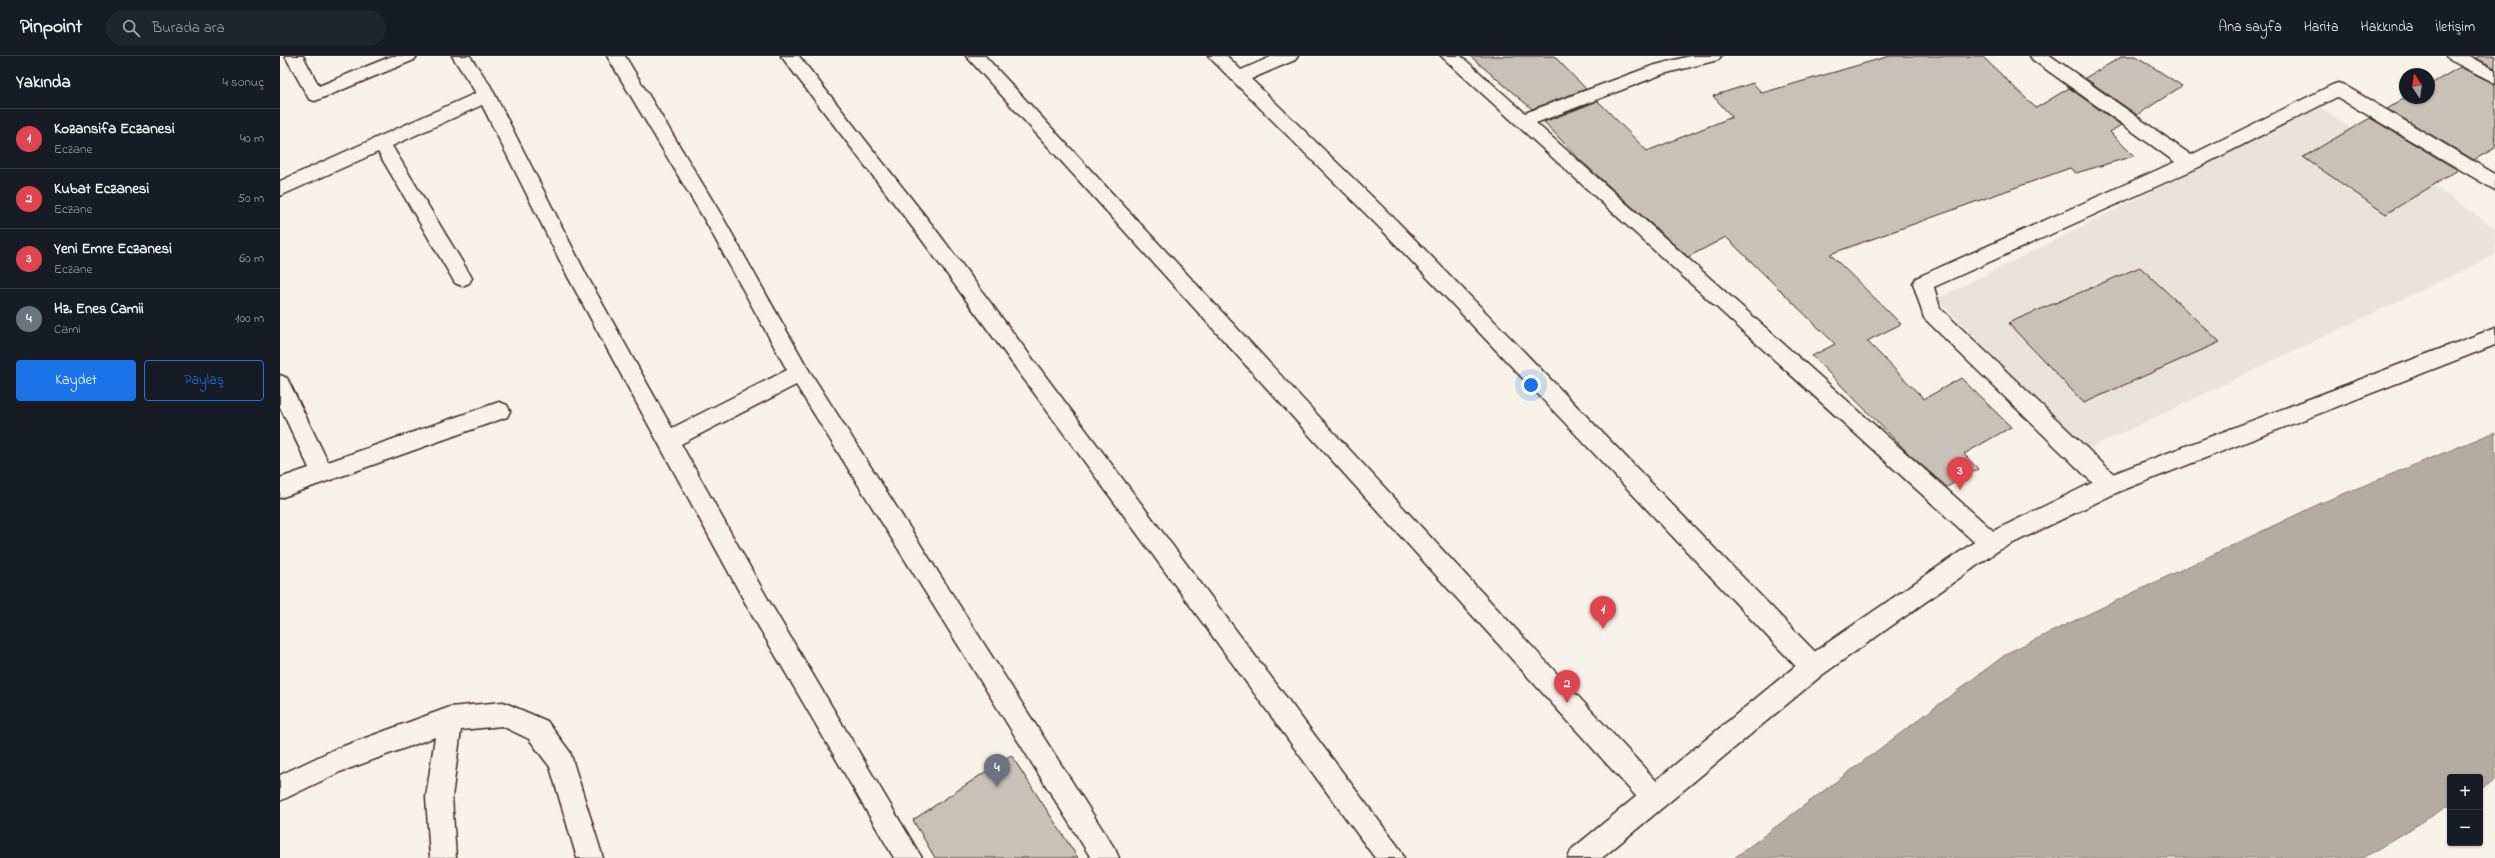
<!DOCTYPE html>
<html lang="tr">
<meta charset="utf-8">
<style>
:root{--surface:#171b24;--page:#20242c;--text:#f1f3f6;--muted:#9ea1a6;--line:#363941;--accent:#1a73e8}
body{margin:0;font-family:"Indie Flower",sans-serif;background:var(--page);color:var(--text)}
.controls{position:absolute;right:12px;bottom:12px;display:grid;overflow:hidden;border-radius:4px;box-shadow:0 1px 3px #0004}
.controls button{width:36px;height:36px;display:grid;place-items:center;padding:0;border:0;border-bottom:1px solid var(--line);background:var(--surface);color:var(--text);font:20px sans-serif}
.compass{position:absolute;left:2119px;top:12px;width:36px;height:36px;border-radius:50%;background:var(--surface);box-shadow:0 1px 3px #0004;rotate:347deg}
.you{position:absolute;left:1251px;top:329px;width:14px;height:14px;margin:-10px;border:3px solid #fff;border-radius:50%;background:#1a73e8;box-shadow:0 0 0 6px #1a73e833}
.badge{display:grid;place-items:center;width:26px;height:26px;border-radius:50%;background:var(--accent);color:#fff;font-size:13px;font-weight:700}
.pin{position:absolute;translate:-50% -33px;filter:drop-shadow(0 1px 2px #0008)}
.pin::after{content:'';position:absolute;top:21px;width:14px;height:12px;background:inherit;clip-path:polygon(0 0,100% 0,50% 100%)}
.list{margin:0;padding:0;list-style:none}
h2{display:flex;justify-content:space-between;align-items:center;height:52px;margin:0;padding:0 16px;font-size:17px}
h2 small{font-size:13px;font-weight:400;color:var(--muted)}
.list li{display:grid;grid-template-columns:26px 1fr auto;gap:12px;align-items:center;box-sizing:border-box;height:60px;padding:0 16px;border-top:1px solid var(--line)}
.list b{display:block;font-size:15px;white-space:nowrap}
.list p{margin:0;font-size:13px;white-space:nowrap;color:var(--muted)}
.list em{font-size:13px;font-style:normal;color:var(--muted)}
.actions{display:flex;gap:8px;padding:12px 16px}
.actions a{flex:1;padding:9px 0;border:1px solid var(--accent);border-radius:4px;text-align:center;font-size:14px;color:var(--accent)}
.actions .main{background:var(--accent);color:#fff}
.icon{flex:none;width:22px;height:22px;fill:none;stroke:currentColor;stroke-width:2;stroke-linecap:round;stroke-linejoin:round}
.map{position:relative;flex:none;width:2215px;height:802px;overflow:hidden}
header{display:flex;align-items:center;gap:24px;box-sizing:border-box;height:56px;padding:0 20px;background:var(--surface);border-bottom:1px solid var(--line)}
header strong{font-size:19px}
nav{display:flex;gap:22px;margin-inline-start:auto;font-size:14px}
.search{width:280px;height:36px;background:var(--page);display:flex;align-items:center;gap:10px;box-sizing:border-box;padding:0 14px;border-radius:22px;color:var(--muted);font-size:15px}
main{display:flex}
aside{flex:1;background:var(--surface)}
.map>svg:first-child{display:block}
</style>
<header>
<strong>Pinpoint</strong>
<div class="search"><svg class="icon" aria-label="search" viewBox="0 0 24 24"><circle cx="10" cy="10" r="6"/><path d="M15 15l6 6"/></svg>Burada ara</div>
<nav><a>Ana sayfa</a><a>Harita</a><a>Hakkında</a><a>İletişim</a></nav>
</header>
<main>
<aside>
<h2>Yakında<small>4 sonuç</small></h2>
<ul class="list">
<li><span class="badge" style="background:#e0444e">1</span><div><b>Kozansifa Eczanesi</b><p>Eczane</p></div><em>40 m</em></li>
<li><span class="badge" style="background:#e0444e">2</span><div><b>Kubat Eczanesi</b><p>Eczane</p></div><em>50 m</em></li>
<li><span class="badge" style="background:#e0444e">3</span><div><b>Yeni Emre Eczanesi</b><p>Eczane</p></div><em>60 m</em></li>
<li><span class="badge" style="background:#6b7280">4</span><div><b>Hz. Enes Camii</b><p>Cami</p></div><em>100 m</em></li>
</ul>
<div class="actions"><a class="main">Kaydet</a><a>Paylaş</a></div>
</aside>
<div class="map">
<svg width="2215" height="802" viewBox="0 0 2215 802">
<rect width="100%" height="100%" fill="#f7f3e8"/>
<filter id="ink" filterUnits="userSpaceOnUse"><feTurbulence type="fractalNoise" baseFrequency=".025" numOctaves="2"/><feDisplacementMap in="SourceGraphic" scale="8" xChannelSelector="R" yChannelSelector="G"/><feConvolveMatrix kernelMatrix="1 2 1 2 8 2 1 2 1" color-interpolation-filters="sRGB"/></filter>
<g filter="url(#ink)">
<path fill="#e9e4d9" d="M2040 51 2215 172V199L1804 395 1657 243Z"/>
<path fill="#b4aca0" stroke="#84786c" d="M2215 376V724L2200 732V721H2170V749L2083 802H1454L1729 596 2041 447Z"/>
<g fill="#c8c1b6" stroke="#3b2a1e">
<path d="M1190 0H1274L1306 33 1252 53Z"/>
<path d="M1610 0H1702L1756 52 1789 32 1841 69 1830 76 1854 100 1796 117 1790 112 1550 198 1621 268 1587 285 1644 343 1681 322 1731 371 1684 398 1698 413 1667 431 1631 400 1532 300 1555 288 1446 181 1408 201 1299 103 1264 66 1318 45 1367 95 1452 61 1433 40 1473 27 1482 37Z"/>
<path d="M1843 0H1856L1902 30 1857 59 1805 22Z"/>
<path d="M2199 0H2215V12L2196 2Z"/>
<path d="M2180 11 2215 28V92L2194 104 2107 53 2125 42H2149V29Z"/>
<path d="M2090 62 2178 114 2106 158 2023 101Z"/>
<path d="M1860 211 1940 286 1804 347 1728 267Z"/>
<path d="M731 699 798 802H655L633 764Z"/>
</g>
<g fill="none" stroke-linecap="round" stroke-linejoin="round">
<g stroke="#3b2a1e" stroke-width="3">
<g id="minor">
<path d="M5 0H23L39 30 112 0H137L134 4 35 45 29 43Z"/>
<path d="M172 0H190L210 29 307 220 392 372 507 314 427 168 327 0H345L442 160 527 311 835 793 839 802H811L516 329 401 388 489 545 642 802H614L473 561 288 221 202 49 112 90 189 217 192 222 189 227 182 230 175 227 98 96 0 140V125L196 37Z"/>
<path d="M501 0H519L653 170 1120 793 1124 802H1095L639 180Z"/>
<path d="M686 0H705L1382 731 1386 740 1382 749 1373 753 1364 749Z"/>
<path d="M928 0H947L961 14 993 0H1018L1015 4 971 23 1117 165 1542 603 1545 611 1542 619 1533 622 1524 619 1103 175Z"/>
<path d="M1161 0H1181L1245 57 1372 10 1410 0H1441L1438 4 1383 18 1256 67 1719 480 1723 487 1719 494 1711 497 1703 494Z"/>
<path d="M1750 0H1771L1911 99 2052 29 2058 27 2064 29 2215 118V134L2057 41 1917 112 1654 231 1660 252 1838 422 1841 429 1838 436 1830 439 1822 436 1644 262 1633 227 1636 222 1895 106 1753 4Z"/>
<path d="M2167 0H2190L2215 14V27L2170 4Z"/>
<path d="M0 319 7 322 48 406 219 346 227 349 230 355 227 361 0 442V422L29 412 0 351Z"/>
<path d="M223 646 267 665 290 696 323 802H297L270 711 249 683 222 670 181 674 172 741 176 802H150L146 741 155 681 60 716 0 745V719L53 694 170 651Z"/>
</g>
</g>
<g stroke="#3b2a1e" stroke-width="3">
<path id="major" d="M2215 272V289L1838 436 1719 494 1542 619 1322 802H1288L1292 793 1524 603 1703 480 1822 422Z"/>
</g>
<use href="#minor" fill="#f7f3e8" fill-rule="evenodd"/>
<use href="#major" fill="#f7f3e8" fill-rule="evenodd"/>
</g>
</g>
</svg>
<div class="controls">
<button>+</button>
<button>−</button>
</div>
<svg class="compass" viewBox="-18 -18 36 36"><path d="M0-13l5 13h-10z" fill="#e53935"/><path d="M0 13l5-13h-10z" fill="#9ea1a6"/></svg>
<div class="you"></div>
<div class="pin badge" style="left:1323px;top:573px;background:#e0444e">1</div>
<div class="pin badge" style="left:1287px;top:647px;background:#e0444e">2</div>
<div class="pin badge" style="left:1680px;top:434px;background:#e0444e">3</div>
<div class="pin badge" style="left:717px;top:731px;background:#6b7280">4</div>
</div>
</main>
